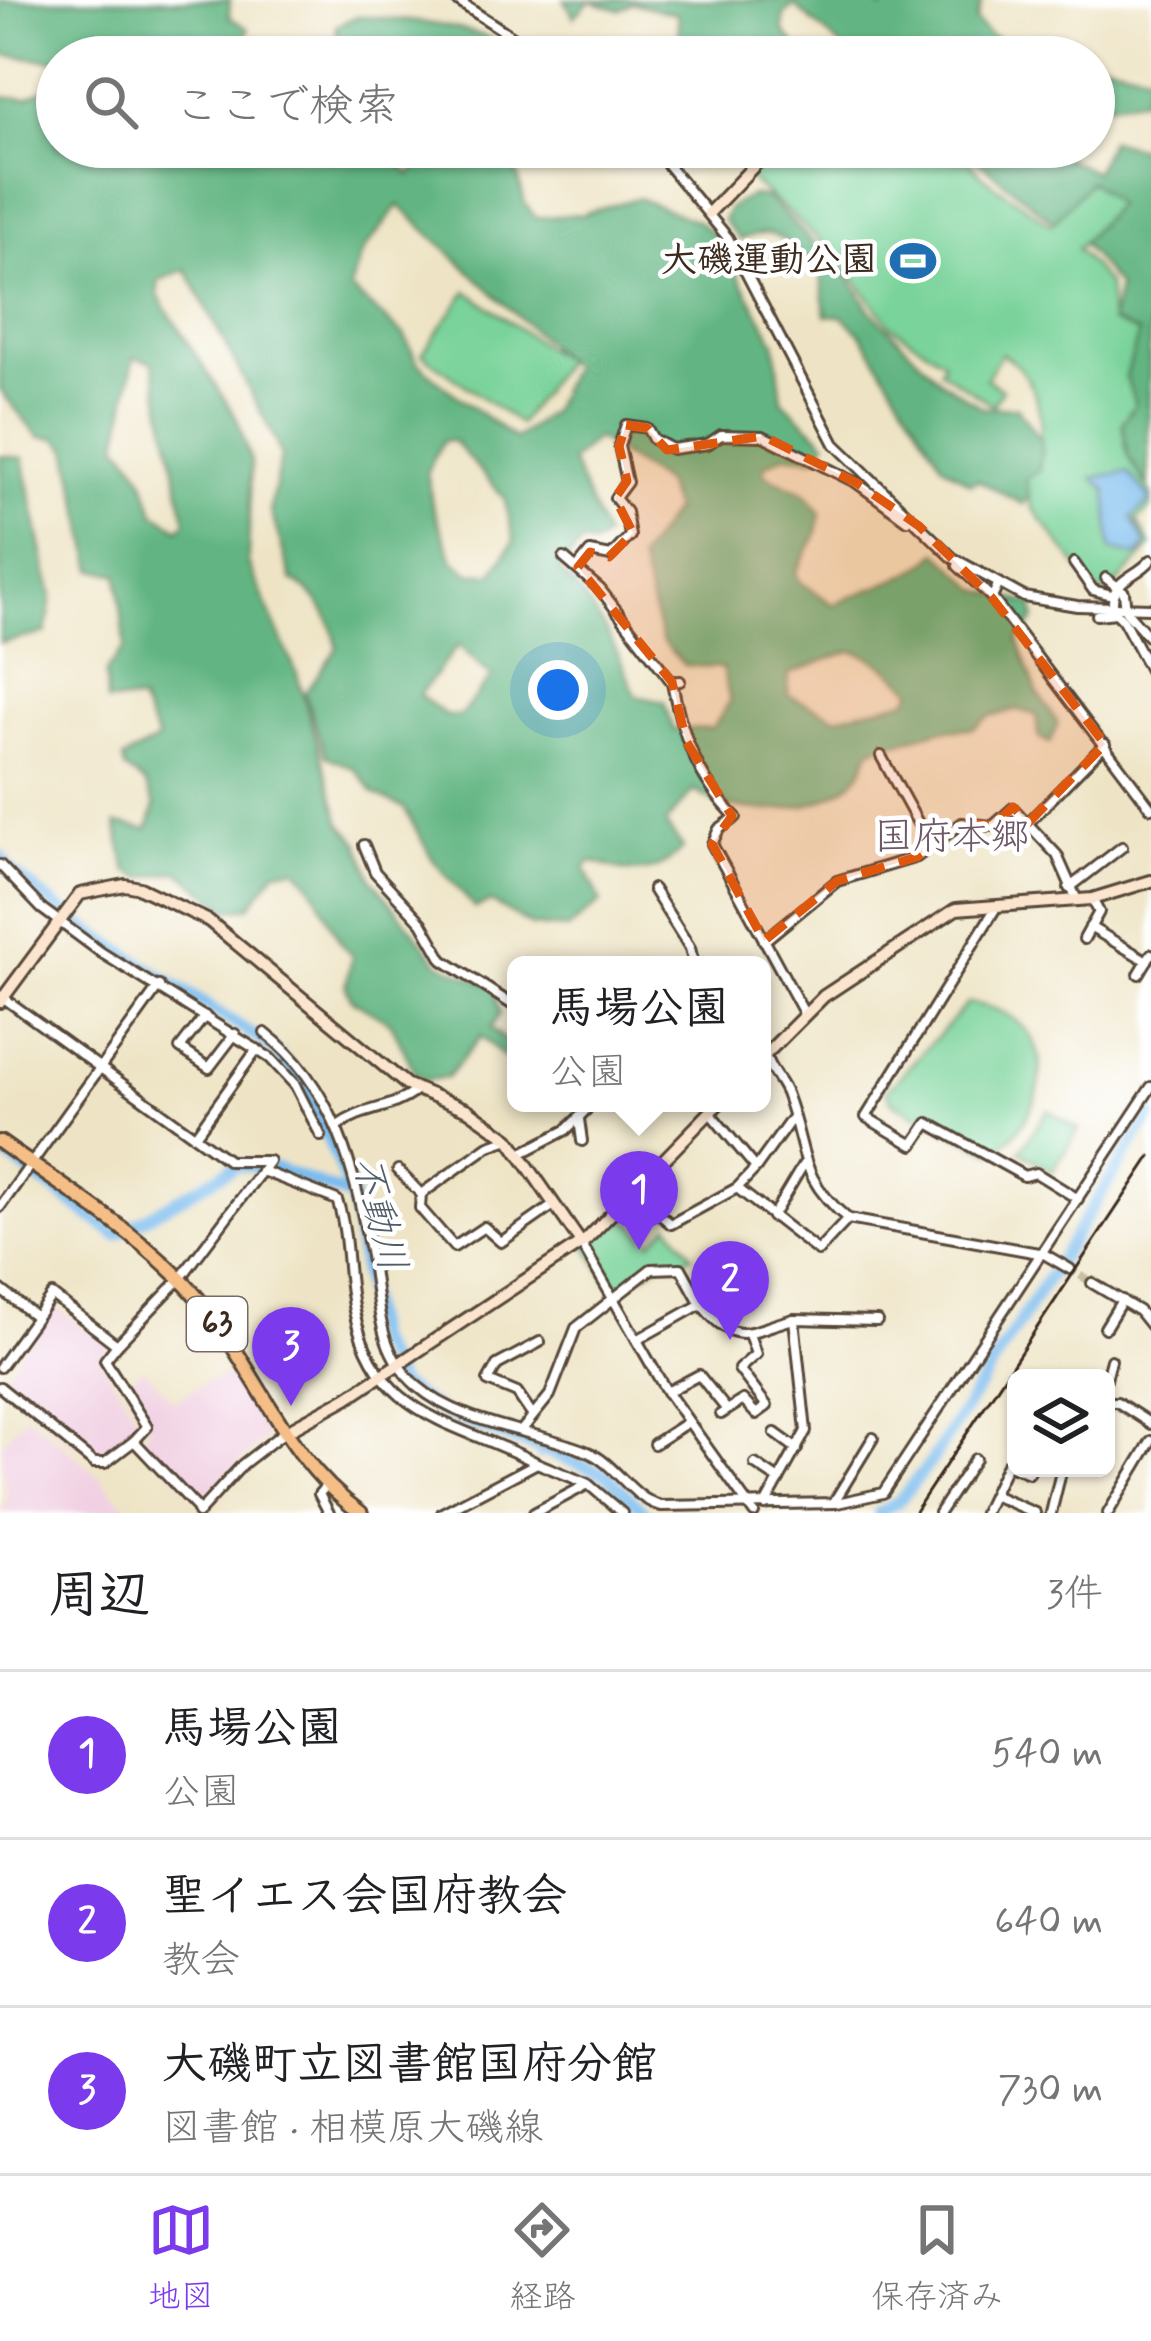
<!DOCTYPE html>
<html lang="ja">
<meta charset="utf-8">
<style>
:root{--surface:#fff;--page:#f6f6f6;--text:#202124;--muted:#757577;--line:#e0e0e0;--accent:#7c3aed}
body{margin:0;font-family:Mynerve,"Klee One",sans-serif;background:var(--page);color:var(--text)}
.controls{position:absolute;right:36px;bottom:36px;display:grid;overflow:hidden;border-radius:18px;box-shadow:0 3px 9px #0004}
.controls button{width:108px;height:108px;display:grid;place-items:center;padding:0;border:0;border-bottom:3px solid var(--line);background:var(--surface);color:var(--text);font:60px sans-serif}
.you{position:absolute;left:558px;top:690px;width:42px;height:42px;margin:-30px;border:9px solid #fff;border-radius:50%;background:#1a73e8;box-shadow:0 0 0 18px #1a73e833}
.badge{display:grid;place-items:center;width:78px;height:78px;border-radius:50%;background:var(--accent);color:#fff;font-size:39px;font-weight:700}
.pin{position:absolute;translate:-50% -99px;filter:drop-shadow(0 3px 6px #0008)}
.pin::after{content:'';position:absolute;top:63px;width:42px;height:36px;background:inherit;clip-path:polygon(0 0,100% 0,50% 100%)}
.popup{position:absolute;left:507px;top:956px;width:264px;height:156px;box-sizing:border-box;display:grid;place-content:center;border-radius:18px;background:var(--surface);filter:drop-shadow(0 3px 9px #0005);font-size:39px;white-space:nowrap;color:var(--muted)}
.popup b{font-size:45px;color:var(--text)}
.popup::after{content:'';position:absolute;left:50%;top:100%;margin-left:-24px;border:24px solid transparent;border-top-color:var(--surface)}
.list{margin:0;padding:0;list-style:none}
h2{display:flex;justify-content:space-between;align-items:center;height:156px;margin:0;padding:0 48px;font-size:51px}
h2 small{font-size:39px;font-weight:400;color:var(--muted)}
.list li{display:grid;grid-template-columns:78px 1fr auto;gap:36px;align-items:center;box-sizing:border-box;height:168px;padding:0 48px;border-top:3px solid var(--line)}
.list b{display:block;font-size:45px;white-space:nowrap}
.list p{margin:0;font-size:39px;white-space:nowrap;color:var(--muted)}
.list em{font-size:39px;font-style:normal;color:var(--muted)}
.icon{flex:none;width:66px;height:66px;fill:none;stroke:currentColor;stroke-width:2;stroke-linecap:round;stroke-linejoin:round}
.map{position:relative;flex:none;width:1151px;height:1513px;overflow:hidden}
.search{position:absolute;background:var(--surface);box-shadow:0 3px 9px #0004;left:36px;right:36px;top:36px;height:132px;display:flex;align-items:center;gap:30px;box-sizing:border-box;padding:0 42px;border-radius:66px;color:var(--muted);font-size:45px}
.sheet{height:660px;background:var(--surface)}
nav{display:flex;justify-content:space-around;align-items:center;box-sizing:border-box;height:168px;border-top:3px solid var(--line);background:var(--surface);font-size:33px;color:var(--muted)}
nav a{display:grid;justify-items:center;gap:6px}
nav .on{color:var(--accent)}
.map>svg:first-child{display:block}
</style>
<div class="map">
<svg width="1151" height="1513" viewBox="0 0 1151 1513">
<rect width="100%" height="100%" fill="#fff"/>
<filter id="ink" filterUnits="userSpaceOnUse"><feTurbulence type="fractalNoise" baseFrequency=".00833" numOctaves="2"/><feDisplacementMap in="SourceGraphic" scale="24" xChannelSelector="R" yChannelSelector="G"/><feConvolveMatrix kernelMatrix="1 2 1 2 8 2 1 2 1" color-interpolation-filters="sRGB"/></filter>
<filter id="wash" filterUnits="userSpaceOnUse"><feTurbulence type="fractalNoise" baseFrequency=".004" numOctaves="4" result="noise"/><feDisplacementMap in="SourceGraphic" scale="48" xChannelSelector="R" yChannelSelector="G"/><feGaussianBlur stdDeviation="2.7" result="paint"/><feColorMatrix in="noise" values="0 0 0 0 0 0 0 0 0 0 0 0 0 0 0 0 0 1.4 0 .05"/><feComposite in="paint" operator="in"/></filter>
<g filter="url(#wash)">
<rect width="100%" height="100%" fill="#eee4c5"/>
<g fill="#f1d0e3">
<path d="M51 1305 110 1345 100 1359 142 1425 104 1459 76 1445 0 1384Z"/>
<path d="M143 1368 173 1401 237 1368 265 1416 260 1421 267 1436 200 1500 139 1441 150 1428 124 1384Z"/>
<path d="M26 1415 97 1474 131 1513H0L7 1501 1 1445Z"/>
</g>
<g fill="#79d39a" stroke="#5a7e5c" stroke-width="3">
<path d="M777 147H938L953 160 970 162C977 177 1030 207 1050 225L1090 181 1117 204 1077 249 1108 285 1111 322 1140 333 1126 377 1135 404 1128 455 1151 494V508L1137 521 1151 546 1112 590 1097 592 1031 506 1025 479C1052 438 1044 380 1001 353L986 379 1002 389 993 405 940 370 944 361 891 326 835 253 748 178Z"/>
<path d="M467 291 564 361 519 424 422 354Z"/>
<path d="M968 1003C1061 1014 1059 1105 993 1153L893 1103 886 1091Z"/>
<path d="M1048 1110 1079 1130 1052 1172 1020 1151Z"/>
<path d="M621 1213 652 1242 669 1224 692 1255 677 1265 662 1262 616 1293 586 1246Z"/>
</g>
<g fill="#62b582" stroke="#4e7050" stroke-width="3" fill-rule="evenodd">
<path d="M0 0H230L229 17 248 29 240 57 51 60 6 55 0 52Z"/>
<path d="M565 0H873L882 9 893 0H982L976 21 987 33 1033 57H853L794 5 784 14 783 31 806 57H682L677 14 633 3 620 10 590 1 574 17Z"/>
<path d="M357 16C414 21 480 25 529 57H341L336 26Z"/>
<path d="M1094 59 1151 74 1143 99 1094 105Z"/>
<path d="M57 83V147H255L257 152 291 156V147H386L410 175 439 147H543L516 170 525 204 536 218 581 214 638 198 697 221 716 236 775 342 782 400 826 442 816 458 784 455 764 466 766 475 805 493 821 513 816 536 796 572 799 581 834 605C871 585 909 582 938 552L979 590 1033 604 1035 619 1018 640 1037 692 1058 724 1050 743 1039 738 1036 715 1018 710 989 716 974 728 940 730 871 749C867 756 864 769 859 775 824 816 735 821 694 790L665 824 683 848C654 880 629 874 591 861L585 868 601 902 568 929 532 926 491 902 475 908 433 860 404 808 375 794 355 769 326 756 305 693 337 648C333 619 317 593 292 580L270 509 281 457 275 439 186 269 158 281V296L237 419 251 462 248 563 297 674 341 823 359 843 372 879 439 963 494 987 500 1014 491 1028 516 1050 505 1058 481 1036 447 1077 426 1080 415 1073 391 1023 352 1000 346 987 352 956C326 930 324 892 296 868L276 871 249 907 229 910 179 871 142 878 127 871 116 824 148 829 155 806 145 783 125 769 123 759 158 740 140 701 107 702 106 672 125 647 118 574 94 570 68 449 57 438 39 437 0 390V97L27 98ZM399 205 571 366 550 412 515 439 445 387 417 361 404 335 350 289 363 251ZM134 357 153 362 186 522 179 529 154 512 142 475 119 443ZM596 438 664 483 674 510 639 559 662 641 684 665 722 668 730 701 713 728 673 730 664 702 636 696C617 649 597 605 559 571L581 544 595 545 605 537 571 461ZM443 441H453L504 497 514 541 492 574H471L453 560 432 505 427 471ZM458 645 492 677 460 716H446L419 695ZM850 651C876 655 894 673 913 690L907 700 837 717 788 695 789 674Z"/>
<path d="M1110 140 1151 151 1148 487 1128 456 1122 423 1135 404 1126 376 1139 333 1111 322 1118 287 1082 243 1116 204 1090 181 1054 222 974 157 943 147H1042L1095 172Z"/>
<path d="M750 196 766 197 848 276 871 311 939 379 982 408 1017 407 1042 443 1039 471 1026 479 1029 497 1023 504 978 480 970 483 943 465 861 334 842 316 826 315 820 268C783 251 786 220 740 240L723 220 729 208Z"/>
<path d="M0 456 23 458 52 597 46 633 0 643Z"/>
</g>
<path fill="#79bcee" stroke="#5a7386" stroke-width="3" d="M1128 472 1151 500 1132 518 1146 545 1138 556 1111 550 1107 490 1093 478Z"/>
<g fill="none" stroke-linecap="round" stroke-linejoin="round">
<path stroke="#79bcee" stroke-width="3" d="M537 1459 548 1452"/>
<g stroke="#79bcee" stroke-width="12">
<path d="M0 856 12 872 75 921 266 1043 304 1082 352 1197 374 1339 399 1384 442 1413 606 1474 646 1513"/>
<path d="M0 1151 116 1235 237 1165 278 1169 352 1197"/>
<path d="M879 1513 899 1501 931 1462 1151 1115"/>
</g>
</g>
</g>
<g filter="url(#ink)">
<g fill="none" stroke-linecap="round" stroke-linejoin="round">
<path stroke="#cabfa4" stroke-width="8" stroke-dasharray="8 4" stroke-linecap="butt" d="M1070 1269 1092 1283"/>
<g stroke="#564637" stroke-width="14">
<g id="street">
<path d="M456 0 544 57"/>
<path d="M653 147 728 238 835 444 953 558 1024 597 1077 606 1151 608"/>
<path d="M564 558 600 589 672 682"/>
<path d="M1074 563 1093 590 1112 595"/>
<path d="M958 566 992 598"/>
<path d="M578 567 590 552 611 556 630 536 626 512 615 498 627 482 619 446 626 425 647 428 653 439 672 449 708 444 721 435 763 436 857 483 907 520"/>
<path d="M1106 578 1124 592 1126 611 1148 636"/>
<path d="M998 585 992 598 1151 808"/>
<path d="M1113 607C1111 578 1136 578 1151 560"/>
<path d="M1097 615 1116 613 1123 620 1151 672"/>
<path d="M680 681 672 682C681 732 698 781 736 817L719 829 712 844 804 1013"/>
<path d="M881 756 929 843"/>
<path d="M1028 823 1105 744"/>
<path d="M364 845 375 872 422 923 443 960 516 1007"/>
<path d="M0 865 41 908 102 953 270 1058 295 1085 321 1136"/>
<path d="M1069 888 1122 847"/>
<path d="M653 889 690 948 694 965"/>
<path d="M997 906 866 1117 913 1145 928 1123 1024 1176 1036 1173 1078 1199"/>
<path d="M1090 927 1147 961"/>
<path d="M1084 939 1099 912 1092 899"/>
<path d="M764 941 837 881 917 857 962 823 993 826 1013 808 1057 855 1077 900"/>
<path d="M1139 974 1151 954"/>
<path d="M1 996 229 1161H269L180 1279 117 1345"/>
<path d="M205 1016 180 1048 209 1068 235 1034"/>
<path d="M265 1033C335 1086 354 1170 370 1251 380 1301 375 1349 417 1386 462 1425 535 1430 588 1452 616 1464 631 1498 661 1506L837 1503 883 1493 1151 1087"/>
<path d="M765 1055C770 1072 782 1081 787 1096 808 1152 797 1176 848 1219"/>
<path d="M710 1113 756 1168 737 1188"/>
<path d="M579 1119 582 1141"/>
<path d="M336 1127C366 1105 385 1113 416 1091"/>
<path d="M195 1136 257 1049"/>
<path d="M520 1154 566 1130 593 1103"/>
<path d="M756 1168 792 1118"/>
<path d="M398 1170 421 1194 420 1208 454 1247 484 1227 501 1242 554 1205"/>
<path d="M265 1172 337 1200C349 1234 346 1276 354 1311 376 1419 456 1421 537 1463L442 1513"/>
<path d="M633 1192 671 1224 737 1188 818 1251 848 1219 1044 1254 1070 1269"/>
<path d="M421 1194 489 1146 509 1139"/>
<path d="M0 1207 159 986"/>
<path d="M772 1217 803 1165"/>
<path d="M581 1243 664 1387 754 1513"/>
<path d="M1092 1283 1139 1311 1151 1326"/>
<path d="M0 1289 36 1317"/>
<path d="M1105 1328 1122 1300"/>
<path d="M637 1340 701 1304C737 1350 749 1330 794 1319"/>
<path d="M0 1367 52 1295 117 1345 105 1360 147 1427 134 1441"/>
<path d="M1028 1377 1030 1378"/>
<path d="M1106 1379 1111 1360"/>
<path d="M0 1387 94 1463H105L134 1441 200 1511"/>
<path d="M667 1392 699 1375 727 1410"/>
<path d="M1106 1402H1117L1151 1424"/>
<path d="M530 1412 517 1393 488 1381 497 1365 540 1342"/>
<path d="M721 1414 743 1400 756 1414 767 1406 739 1369 756 1354 750 1337"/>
<path d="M521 1431 550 1395 576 1328 651 1269 681 1268 701 1304"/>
<path d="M775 1433 797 1449"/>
<path d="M654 1444 688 1422"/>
<path d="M537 1463 586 1483"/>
<path d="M755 1464 779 1480"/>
<path d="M1017 1468 1029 1473 1032 1468"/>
<path d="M325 1487 319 1494 329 1513"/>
<path d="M993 1495 1035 1513"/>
<path d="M834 1502 873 1438"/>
<path d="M765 1505 806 1431 794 1319 877 1321"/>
<path d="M198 1513 243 1464 283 1433"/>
<path d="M534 1513 588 1484 622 1513"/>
<path d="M939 1513 975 1459"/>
<path d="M984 1513 1007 1464 1016 1468"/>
<path d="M1051 1513 1062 1468"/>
<path d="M1108 1513 1151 1441"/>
</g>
</g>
<g stroke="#564637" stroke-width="16">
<g id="secondary">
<path d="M709 213 772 147"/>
<path d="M0 1002 80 894 125 885 140 888 209 921 407 1085 468 1110 509 1139 581 1243"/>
<path d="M762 1058 824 996 956 909 1092 899 1151 881"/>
<path d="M283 1433 347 1398 586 1240 719 1103"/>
</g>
</g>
<g stroke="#564637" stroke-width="18">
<path id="primary" d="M0 1142C68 1191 147 1237 201 1302 259 1373 284 1458 361 1513"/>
</g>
<use href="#street" stroke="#fff" stroke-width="8"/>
<use href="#secondary" stroke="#fbe5cf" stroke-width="10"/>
<use href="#primary" stroke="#f6be87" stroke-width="12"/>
<path stroke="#3b2a1e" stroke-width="3" d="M914 1513 1151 1156"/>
</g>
</g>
<path fill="#df570d" fill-opacity="0.2" stroke="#df570d" stroke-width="9" stroke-dasharray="24 15" stroke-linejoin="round" d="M626 425 647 428 667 450 763 436 857 483 919 526 992 598 1105 744 1028 823 1013 807 993 826 962 823 917 857 837 881 764 941 712 844 732 816 686 741 672 682 578 567 590 552 609 557 633 533 615 498 627 481 619 446Z"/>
<defs>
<g id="stadium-bare" transform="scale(3.6)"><path d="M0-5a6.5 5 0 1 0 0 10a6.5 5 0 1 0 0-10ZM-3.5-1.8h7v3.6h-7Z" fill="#1f6fb2" stroke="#fff" stroke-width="2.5" paint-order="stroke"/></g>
</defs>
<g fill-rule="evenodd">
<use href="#stadium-bare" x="913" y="261"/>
</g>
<g text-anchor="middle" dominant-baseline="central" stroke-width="9" stroke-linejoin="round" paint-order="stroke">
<rect fill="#fff" stroke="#766a62" stroke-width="3" x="187" y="1297" width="60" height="54" rx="9"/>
<g font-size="33" font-weight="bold" fill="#3b2a1e">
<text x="217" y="1324">63</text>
</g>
<g font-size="36" font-weight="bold" fill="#3b2a1e" stroke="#fff" text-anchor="end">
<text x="877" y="261">大磯運動公園</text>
</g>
<g font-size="39" fill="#6e5868" stroke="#fff">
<text x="952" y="838">国府本郷</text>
</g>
<g font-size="39" font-style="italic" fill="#515d67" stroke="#fff">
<text transform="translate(378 1214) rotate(76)">不動川</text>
</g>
</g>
</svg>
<div class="controls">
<button><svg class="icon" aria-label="layers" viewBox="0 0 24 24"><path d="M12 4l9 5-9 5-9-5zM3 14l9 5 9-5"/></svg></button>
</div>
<div class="you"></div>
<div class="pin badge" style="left:639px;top:1250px">1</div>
<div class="popup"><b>馬場公園</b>公園</div>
<div class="pin badge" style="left:730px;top:1340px">2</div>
<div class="pin badge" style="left:291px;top:1406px">3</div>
<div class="search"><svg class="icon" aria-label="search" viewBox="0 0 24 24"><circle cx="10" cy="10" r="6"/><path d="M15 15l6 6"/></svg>ここで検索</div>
</div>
<section class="sheet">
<h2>周辺<small>3件</small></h2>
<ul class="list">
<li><span class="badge">1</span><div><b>馬場公園</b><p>公園</p></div><em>540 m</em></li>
<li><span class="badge">2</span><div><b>聖イエス会国府教会</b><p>教会</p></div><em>640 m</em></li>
<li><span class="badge">3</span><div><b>大磯町立図書館国府分館</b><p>図書館 · 相模原大磯線</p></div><em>730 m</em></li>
</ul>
</section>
<nav>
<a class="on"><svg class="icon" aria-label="map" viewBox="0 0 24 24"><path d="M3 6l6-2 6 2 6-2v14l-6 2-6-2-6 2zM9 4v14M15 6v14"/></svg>地図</a>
<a><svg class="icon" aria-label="directions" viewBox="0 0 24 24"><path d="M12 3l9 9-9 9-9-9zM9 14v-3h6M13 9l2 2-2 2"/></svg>経路</a>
<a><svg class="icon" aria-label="saved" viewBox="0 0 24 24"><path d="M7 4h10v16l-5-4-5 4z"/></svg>保存済み</a>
</nav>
